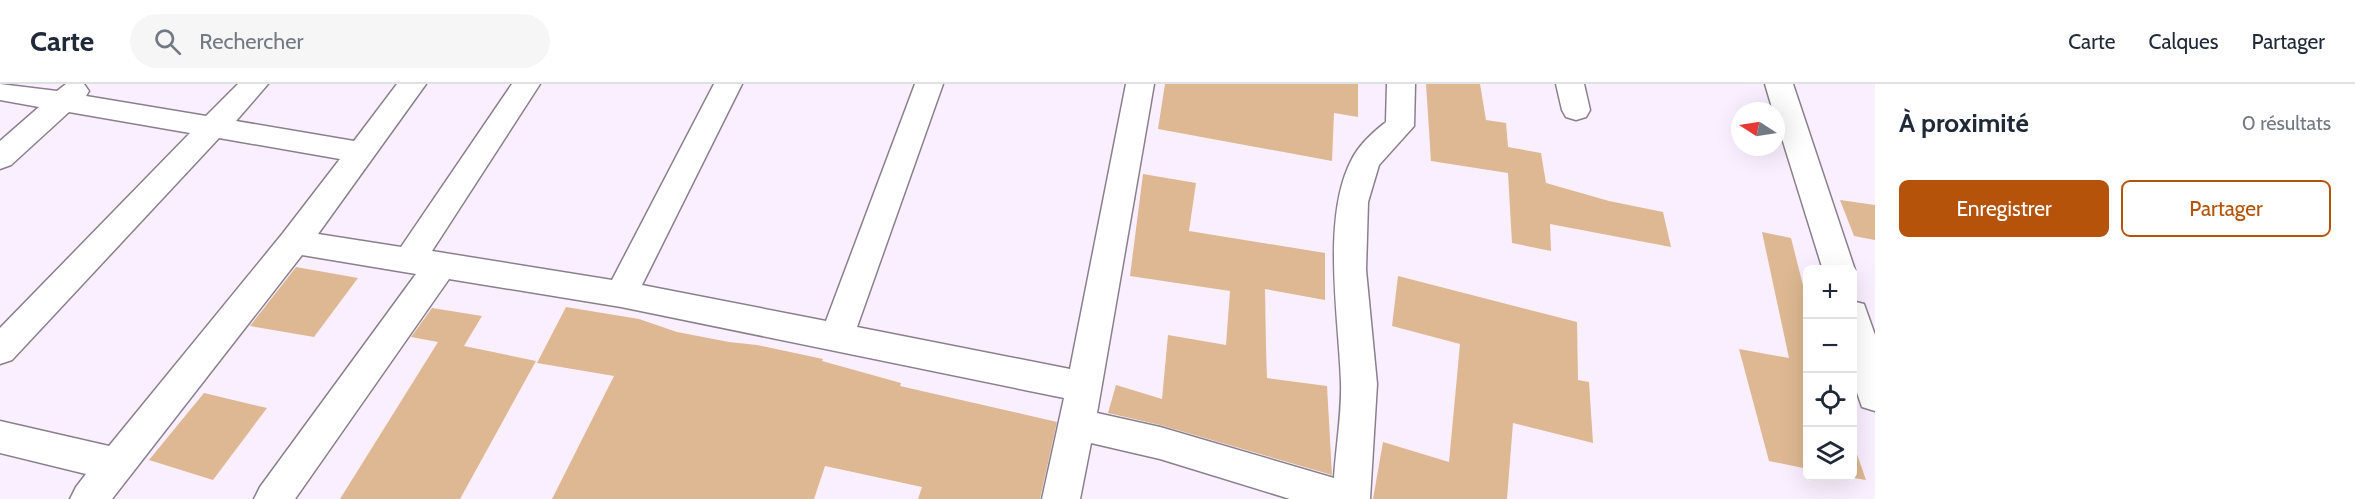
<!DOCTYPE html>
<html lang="fr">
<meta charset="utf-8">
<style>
:root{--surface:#fff;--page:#f6f6f7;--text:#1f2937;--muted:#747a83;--line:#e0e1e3;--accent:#b45309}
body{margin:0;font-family:Cabin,sans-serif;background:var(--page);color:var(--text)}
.controls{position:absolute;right:18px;bottom:18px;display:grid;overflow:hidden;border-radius:9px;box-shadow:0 6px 24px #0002}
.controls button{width:54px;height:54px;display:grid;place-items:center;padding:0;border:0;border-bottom:2px solid var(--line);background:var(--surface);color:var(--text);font:30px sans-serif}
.compass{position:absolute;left:1731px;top:18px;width:54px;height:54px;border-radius:50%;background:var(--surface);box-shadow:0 6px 24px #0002;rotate:282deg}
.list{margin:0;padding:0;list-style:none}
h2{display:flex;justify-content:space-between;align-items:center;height:78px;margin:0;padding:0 24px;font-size:26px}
h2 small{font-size:20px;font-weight:400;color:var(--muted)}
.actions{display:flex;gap:12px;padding:18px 24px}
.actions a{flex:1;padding:14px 0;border:2px solid var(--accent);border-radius:9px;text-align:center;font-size:21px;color:var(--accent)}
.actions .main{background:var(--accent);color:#fff}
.icon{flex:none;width:33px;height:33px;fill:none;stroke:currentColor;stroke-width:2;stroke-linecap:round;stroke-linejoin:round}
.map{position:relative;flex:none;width:1875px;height:415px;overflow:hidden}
header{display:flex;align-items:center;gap:36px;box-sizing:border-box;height:84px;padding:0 30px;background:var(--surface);border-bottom:2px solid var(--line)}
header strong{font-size:28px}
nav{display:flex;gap:33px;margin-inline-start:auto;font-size:21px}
.search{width:420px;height:54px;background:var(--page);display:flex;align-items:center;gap:15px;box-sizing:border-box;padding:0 21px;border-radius:33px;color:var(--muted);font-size:22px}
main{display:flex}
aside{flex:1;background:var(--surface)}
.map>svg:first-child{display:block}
</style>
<header>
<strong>Carte</strong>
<div class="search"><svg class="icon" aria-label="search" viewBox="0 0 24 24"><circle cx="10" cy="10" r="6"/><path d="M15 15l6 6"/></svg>Rechercher</div>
<nav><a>Carte</a><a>Calques</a><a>Partager</a></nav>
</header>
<main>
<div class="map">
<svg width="1875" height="415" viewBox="0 0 1875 415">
<rect width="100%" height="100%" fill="#faeffe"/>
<g fill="#ddb892">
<path d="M1165 0H1358V33L1334 29 1332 77 1158 45Z"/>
<path d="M1426 0H1480L1486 36 1506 39 1508 63 1541 69 1546 99 1609 117 1663 128 1671 163 1550 140 1551 167 1512 159 1508 89 1431 77Z"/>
<path d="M1143 90 1196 99 1189 147 1325 169V216L1265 205 1266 264 1267 294 1327 302 1332 391 1160 341 1108 329 1116 301 1162 315 1168 251 1226 261 1230 207 1130 192Z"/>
<path d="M1840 116 1875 121V156L1854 152Z"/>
<path d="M1762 148 1791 154 1808 221V385L1769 377 1739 265 1789 274Z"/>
<path d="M296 183 358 194 314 253 250 242Z"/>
<path d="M1398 192 1577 238 1578 296 1589 298 1593 359 1513 339 1507 415H1373L1383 358 1449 378 1460 260 1392 242Z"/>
<path d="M566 223 639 235 677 248 729 258 757 261 823 275 822 277 901 299 900 302 1057 338 1040 415H918L922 403 825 382 814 415H552L614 292 537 279Z"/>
<path d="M432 224 482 232 464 262 536 277 460 415H340L438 258 411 253Z"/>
<path d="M204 309 267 324 213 396 149 376Z"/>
<path d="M1852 356 1866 396 1848 393H1852Z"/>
</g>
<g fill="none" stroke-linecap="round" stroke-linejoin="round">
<g stroke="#8a808d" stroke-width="3">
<g id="minor">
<path d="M0 0 57 7 66 0H84L89 7 86 12 206 32 238 0H268L236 37 354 57 397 0H426L318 150 401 163 512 0H540L432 167 612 196 714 0H742L642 201 826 237 915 0H943L857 243 1070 285 1126 0H1154L1097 329 1160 343 1334 394C1336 362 1342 329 1341 298 1339 234 1321 133 1352 75 1359 61 1373 48 1386 38L1387 0H1415L1414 42 1379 81 1368 118 1366 186 1377 300 1370 415H1290L1160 375 1091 359 1080 415H1042L1064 314 621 223 449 195 295 415H254L260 403 416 190 302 171 112 415H70L76 403 86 390 0 369V337L109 362 283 149 340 75 219 54 12 276 0 280V244L190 49 69 28 11 81 0 85V57L39 23 0 16Z"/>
<path d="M1556 0H1584L1590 26 1586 33 1576 36 1566 33 1562 26Z"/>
<path d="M1765 0H1793L1855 186 1852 191V186H1823L1776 35V27H1773Z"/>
<path d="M1852 217 1864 220 1875 251V327L1862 323 1852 294Z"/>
</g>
</g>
<use href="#minor" fill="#fff" fill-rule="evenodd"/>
</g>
</svg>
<div class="controls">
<button>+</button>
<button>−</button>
<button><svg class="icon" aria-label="locate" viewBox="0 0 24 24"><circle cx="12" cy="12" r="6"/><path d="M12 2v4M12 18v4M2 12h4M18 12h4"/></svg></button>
<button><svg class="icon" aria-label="layers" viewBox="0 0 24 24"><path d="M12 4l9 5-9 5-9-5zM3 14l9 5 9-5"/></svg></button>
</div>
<svg class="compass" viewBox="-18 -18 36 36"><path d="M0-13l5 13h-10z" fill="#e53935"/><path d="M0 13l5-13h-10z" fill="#747a83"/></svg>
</div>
<aside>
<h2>À proximité<small>0 résultats</small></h2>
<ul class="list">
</ul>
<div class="actions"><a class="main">Enregistrer</a><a>Partager</a></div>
</aside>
</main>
